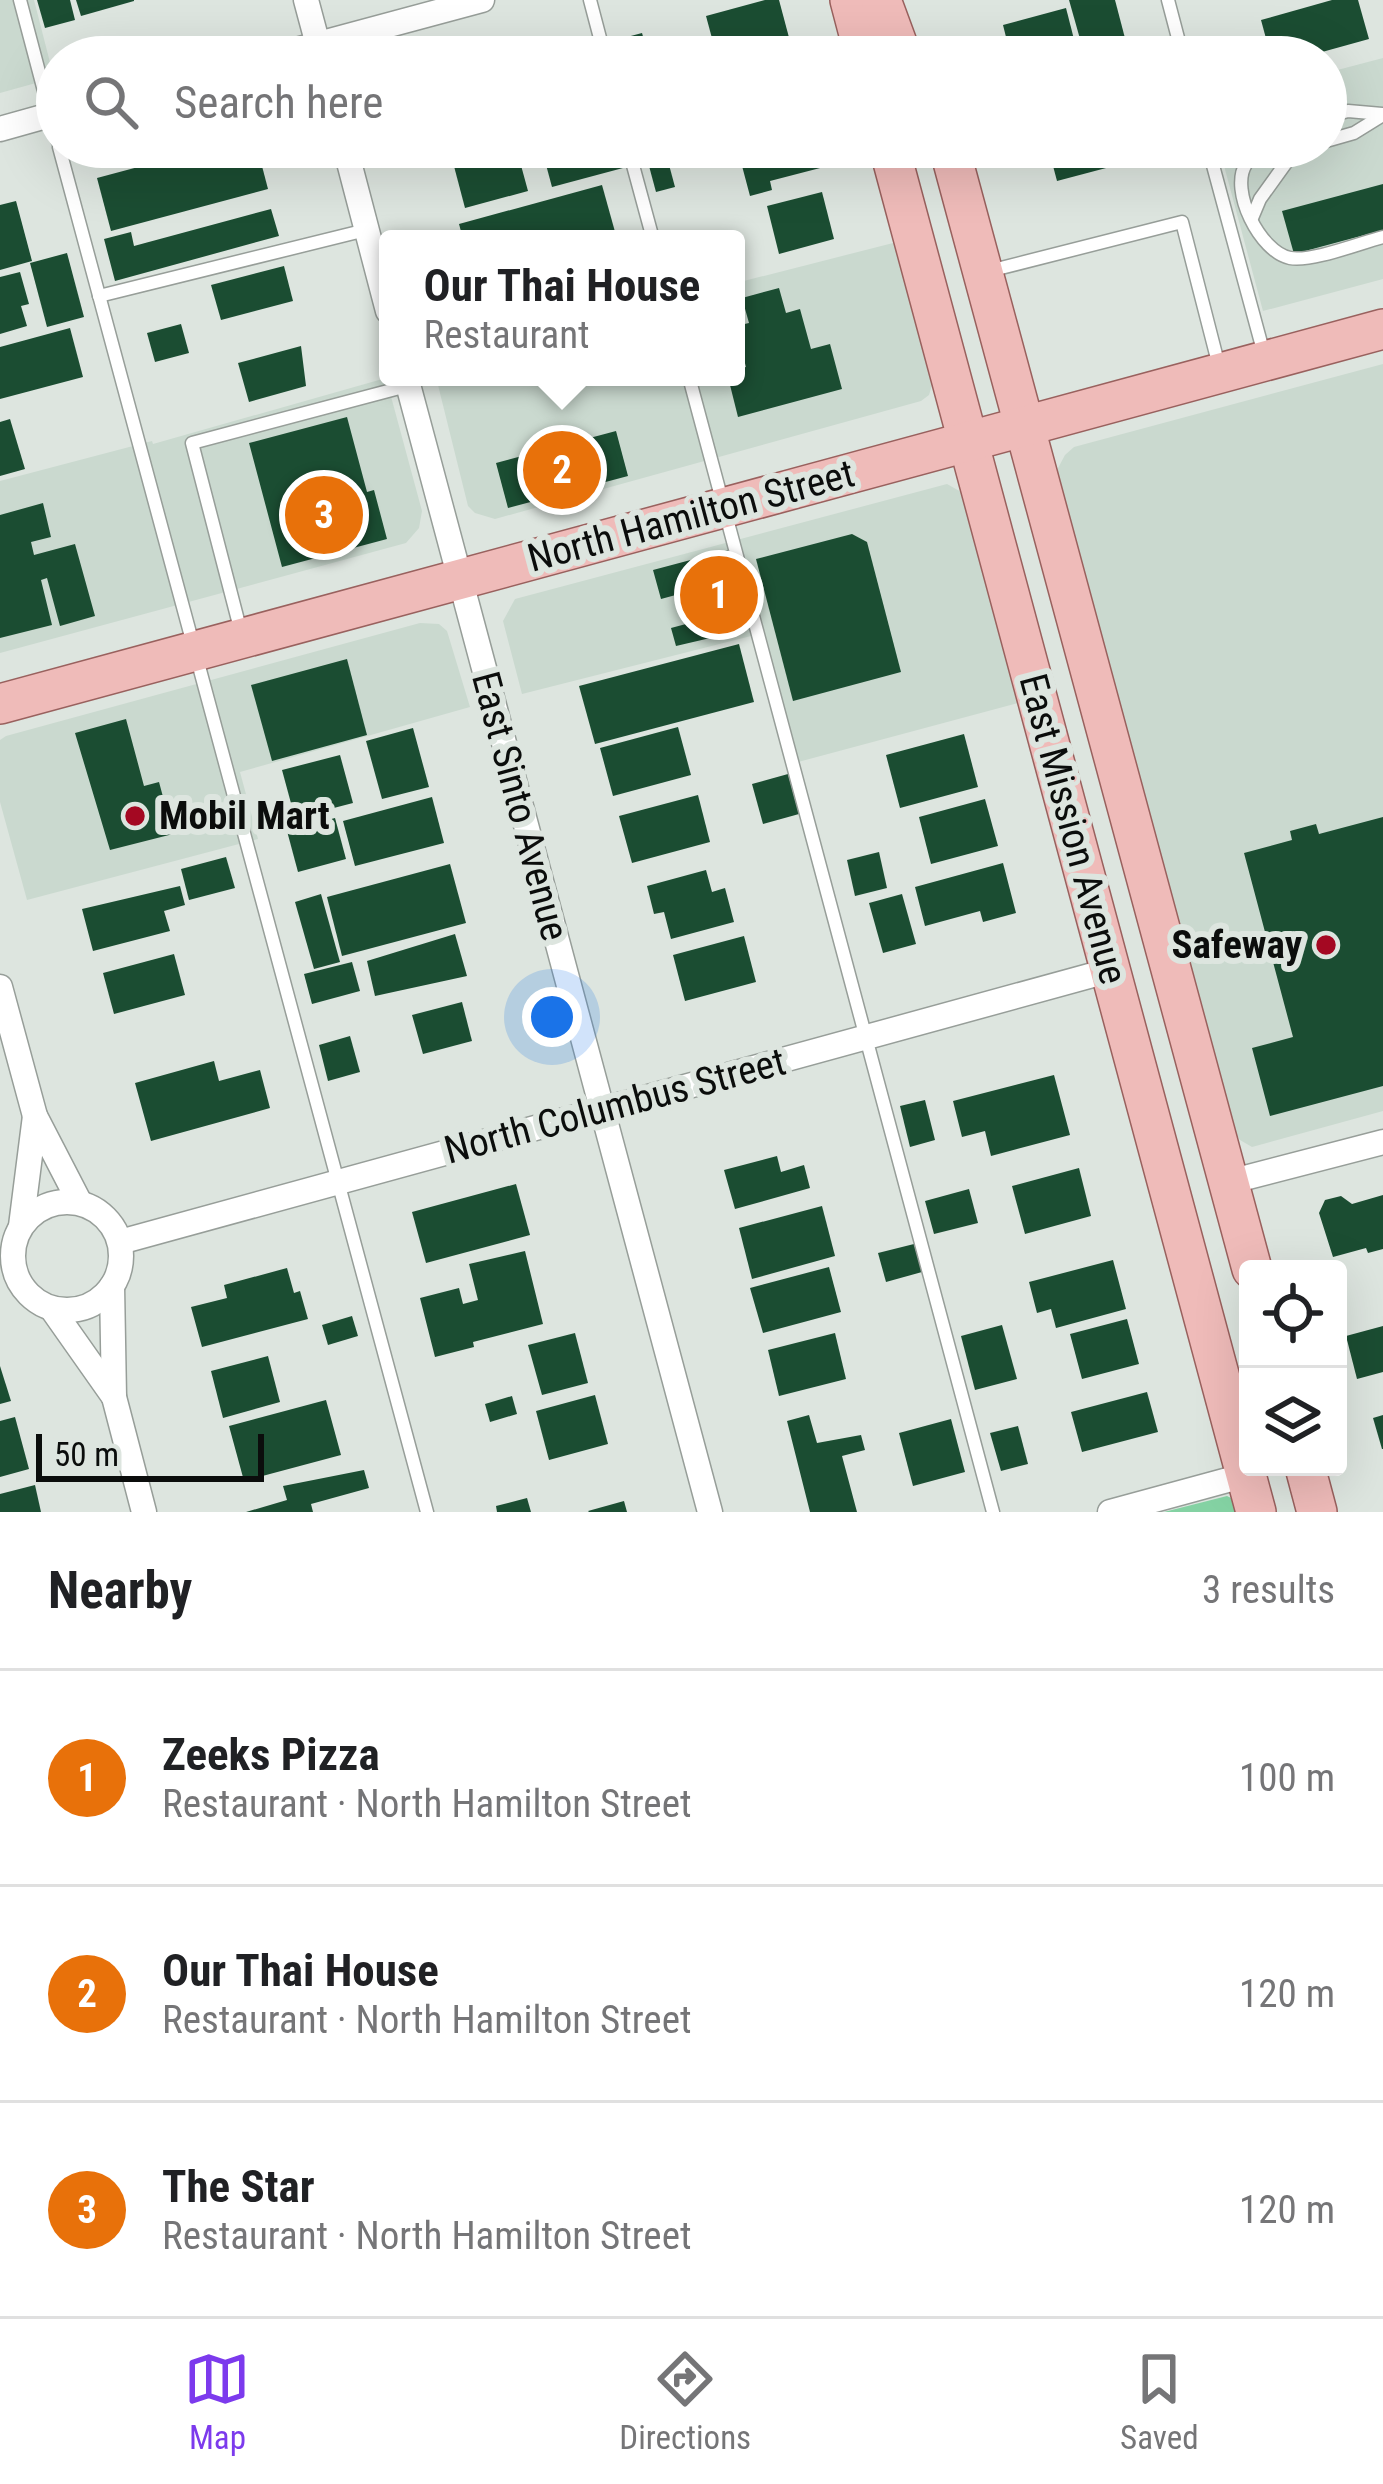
<!DOCTYPE html>
<meta charset="utf-8">
<style>
:root{--surface:#fff;--page:#f2f2f2;--text:#202124;--muted:#757577;--line:#e0e0e0;--accent:#7c3aed}
body{margin:0;font-family:"Roboto Condensed",sans-serif;background:var(--page);color:var(--text)}
.controls{position:absolute;right:36px;bottom:36px;display:grid;overflow:hidden;border-radius:12px;box-shadow:0 12px 48px #0002}
.controls button{width:108px;height:108px;display:grid;place-items:center;padding:0;border:0;border-bottom:3px solid var(--line);background:var(--surface);color:var(--text);font:60px sans-serif}
.scale{position:absolute;left:36px;bottom:30px;width:228px;box-sizing:border-box;padding-left:12px;border:6px solid #0b0d0c;border-top:0;font-size:33px;line-height:42px;white-space:nowrap;color:#0b0d0c;-webkit-text-stroke:9px #dde5df;paint-order:stroke}
.you{position:absolute;left:552px;top:1017px;width:42px;height:42px;margin:-30px;border:9px solid #fff;border-radius:50%;background:#1a73e8;box-shadow:0 0 0 18px #1a73e833}
.badge{display:grid;place-items:center;width:78px;height:78px;border-radius:50%;background:var(--accent);color:#fff;font-size:39px;font-weight:700}
.pin{position:absolute;translate:-50% -50%;border:6px solid #fff;box-shadow:0 3px 12px #0006}
.popup{position:absolute;left:379px;top:230px;width:366px;height:156px;box-sizing:border-box;display:grid;place-content:center;border-radius:12px;background:var(--surface);filter:drop-shadow(0 3px 9px #0005);font-size:39px;white-space:nowrap;color:var(--muted)}
.popup b{font-size:45px;color:var(--text)}
.popup::after{content:'';position:absolute;left:50%;top:100%;margin-left:-24px;border:24px solid transparent;border-top-color:var(--surface)}
.list{margin:0;padding:0;list-style:none}
h2{display:flex;justify-content:space-between;align-items:center;height:156px;margin:0;padding:0 48px;font-size:51px}
h2 small{font-size:39px;font-weight:400;color:var(--muted)}
.list li{display:grid;grid-template-columns:78px 1fr auto;gap:36px;align-items:center;box-sizing:border-box;height:216px;padding:0 48px;border-top:3px solid var(--line)}
.list b{display:block;font-size:45px;white-space:nowrap}
.list p{margin:0;font-size:39px;white-space:nowrap;color:var(--muted)}
.list em{font-size:39px;font-style:normal;color:var(--muted)}
.icon{flex:none;width:66px;height:66px;fill:none;stroke:currentColor;stroke-width:2;stroke-linecap:round;stroke-linejoin:round}
.map{position:relative;flex:none;width:1383px;height:1512px;overflow:hidden}
.search{position:absolute;background:var(--surface);box-shadow:0 12px 48px #0002;left:36px;right:36px;top:36px;height:132px;display:flex;align-items:center;gap:30px;box-sizing:border-box;padding:0 42px;border-radius:66px;color:var(--muted);font-size:45px}
.sheet{height:804px;background:var(--surface)}
nav{display:flex;justify-content:space-around;align-items:center;box-sizing:border-box;height:168px;border-top:3px solid var(--line);background:var(--surface);font-size:33px;color:var(--muted)}
nav a{display:grid;justify-items:center;gap:6px}
nav .on{color:var(--accent)}
.map>svg:first-child{display:block}
</style>
<div class="map">
<svg width="1383" height="1512" viewBox="0 0 1383 1512">
<rect width="100%" height="100%" fill="#dde5df"/>
<g fill="#cad9cf">
<path d="M0 0H34L54 78 0 93Z"/>
<path d="M1383 58V279L1263 311 1219 147H1326V73Z"/>
<path d="M897 242 933 382 929 395 921 401 495 519 475 513 468 506 436 377H736V283Z"/>
<path d="M1383 364V1111L1252 1147 1240 1140 1234 1131 1057 470 1065 455 1074 447Z"/>
<path d="M386 378 422 511 419 528 406 543 0 653V481L152 441 153 444Z"/>
<path d="M947 484 963 493 1022 702 787 765 751 636 522 694 503 621 515 599Z"/>
<path d="M420 623 439 624 447 631 470 707 240 772 258 839 27 900 0 802V740L6 736Z"/>
</g>
<path fill="#84d2a3" d="M1227 1496 1233 1499 1240 1512H1164Z"/>
<g fill="#1b4d32">
<path d="M37 0H70L75 20 45 28Z"/>
<path d="M76 0H134V1L81 16Z"/>
<path d="M765 0H779L791 45 748 57H717L706 16Z"/>
<path d="M1069 0H1115L1126 42 1084 53Z"/>
<path d="M1332 0H1358L1369 39 1304 57H1271L1261 20Z"/>
<path d="M1066 8 1078 55 1011 57 1003 25Z"/>
<path d="M642 33 649 57H616L612 41Z"/>
<path d="M213 147H257L268 189 111 231 97 178Z"/>
<path d="M463 147H516L528 191 465 208 450 151Z"/>
<path d="M598 147H618L623 168 552 187 545 161Z"/>
<path d="M737 147H819L824 167 770 181 772 190 750 196Z"/>
<path d="M1048 147H1120L1125 163 1057 181Z"/>
<path d="M668 161 675 187 656 192 649 166Z"/>
<path d="M1383 184V230L1294 254 1282 211Z"/>
<path d="M602 185 617 239H463L459 224Z"/>
<path d="M822 192 834 239 779 254 767 206Z"/>
<path d="M16 201 32 261 0 270V205Z"/>
<path d="M271 209 279 236 115 281 104 239 131 232 134 246Z"/>
<path d="M67 253 84 317 47 327 30 263Z"/>
<path d="M284 266 293 301 221 320 211 285Z"/>
<path d="M20 272 29 304 21 306 27 326 0 334V277Z"/>
<path d="M779 288 786 313 800 309 811 349 830 344 842 389 738 417 728 377H736V369L746 367 736 330V326L749 323 742 298Z"/>
<path d="M181 324 189 353 155 362 147 333Z"/>
<path d="M70 328 83 377 0 399V347Z"/>
<path d="M301 346 306 386 249 402 238 363Z"/>
<path d="M347 417 367 492 374 490 387 539 282 567 249 443Z"/>
<path d="M10 419 25 469 0 476V422Z"/>
<path d="M616 431 628 476 508 508 496 463Z"/>
<path d="M43 503 51 537 31 542 34 555 75 544 95 616 60 626 47 578 41 580 52 625 0 638V515Z"/>
<path d="M852 534 867 542 901 672 793 701 756 559Z"/>
<path d="M732 549 753 628 676 646 671 628 701 620 694 590 661 599 653 570Z"/>
<path d="M739 644 754 702 595 744 579 686Z"/>
<path d="M347 659 367 735 272 761 251 685Z"/>
<path d="M126 719 144 786 159 782 173 834 110 850 75 733Z"/>
<path d="M678 727 691 775 613 796 600 748Z"/>
<path d="M413 728 429 787 382 799 366 741Z"/>
<path d="M964 734 978 787 900 808 886 755Z"/>
<path d="M340 755 353 803 295 818 282 770Z"/>
<path d="M788 774 799 814 763 824 752 784Z"/>
<path d="M698 795 710 842 632 863 619 816Z"/>
<path d="M432 797 444 843 355 866 343 821Z"/>
<path d="M985 799 998 846 931 864 919 817Z"/>
<path d="M1383 817V1086L1270 1116 1252 1048 1293 1037 1244 853 1292 840 1290 831 1316 824 1319 834Z"/>
<path d="M335 818 346 859 298 872 287 831Z"/>
<path d="M879 852 887 888 855 896 847 860Z"/>
<path d="M226 857 235 888 189 900 181 869Z"/>
<path d="M1003 863 1016 913 983 922 980 911 925 926 915 887Z"/>
<path d="M450 864 466 923 342 956 327 897Z"/>
<path d="M706 870 712 892 725 888 734 922 671 939 664 912 654 914 647 886Z"/>
<path d="M180 886 185 905 164 911 170 931 93 951 82 909Z"/>
<path d="M321 894 340 962 314 969 295 902Z"/>
<path d="M902 894 916 944 883 953 869 903Z"/>
<path d="M455 934 467 976 375 996 367 961Z"/>
<path d="M744 936 756 982 685 1001 673 955Z"/>
<path d="M174 954 185 995 114 1014 103 973Z"/>
<path d="M352 962 360 991 312 1004 304 974Z"/>
<path d="M462 1002 472 1041 423 1054 412 1015Z"/>
<path d="M350 1036 360 1072 328 1081 319 1045Z"/>
<path d="M214 1061 219 1081 260 1070 270 1108 151 1141 135 1083Z"/>
<path d="M1054 1075 1070 1135 991 1156 985 1131 962 1137 953 1101Z"/>
<path d="M925 1100 935 1140 910 1147 900 1106Z"/>
<path d="M777 1156 781 1172 804 1165 810 1188 735 1209 724 1170Z"/>
<path d="M1079 1168 1091 1216 1025 1234 1012 1186Z"/>
<path d="M516 1184 530 1235 426 1263 412 1212Z"/>
<path d="M969 1189 978 1223 934 1234 925 1201Z"/>
<path d="M1383 1195V1249L1368 1253 1366 1248 1333 1257 1319 1213 1325 1200 1341 1196 1352 1204Z"/>
<path d="M822 1206 835 1256 752 1279 739 1228Z"/>
<path d="M914 1244 922 1272 886 1282 878 1253Z"/>
<path d="M525 1251 543 1324 473 1342 474 1347 435 1357 420 1298 459 1288 463 1304 478 1300 469 1264Z"/>
<path d="M1113 1260 1126 1309 1056 1328 1051 1309 1037 1313 1029 1282Z"/>
<path d="M829 1267 841 1312 763 1333 750 1288Z"/>
<path d="M287 1268 294 1293 300 1291 308 1319 202 1347 191 1307 227 1298 224 1285Z"/>
<path d="M352 1316 358 1336 328 1345 322 1325Z"/>
<path d="M1127 1319 1139 1364 1082 1379 1070 1334Z"/>
<path d="M1002 1325 1017 1379 975 1390 961 1336Z"/>
<path d="M1383 1326V1372L1357 1379 1346 1336Z"/>
<path d="M575 1333 588 1383 542 1395 528 1345Z"/>
<path d="M835 1333 846 1379 779 1396 768 1350Z"/>
<path d="M268 1356 280 1402 223 1418 211 1371Z"/>
<path d="M0 1366 11 1401 0 1404Z"/>
<path d="M1147 1392 1158 1432 1082 1452 1071 1412Z"/>
<path d="M595 1395 608 1444 549 1460 536 1411Z"/>
<path d="M512 1396 517 1414 490 1422 485 1404Z"/>
<path d="M326 1400 341 1455 244 1481 229 1426Z"/>
<path d="M809 1415 817 1443 861 1435 865 1450 842 1456 857 1512H810L787 1421Z"/>
<path d="M1383 1415V1449H1382L1373 1418Z"/>
<path d="M15 1417 29 1469 0 1477V1421Z"/>
<path d="M951 1419 965 1472 913 1486 899 1433Z"/>
<path d="M1018 1426 1028 1464 1001 1471 990 1433Z"/>
<path d="M364 1470 369 1488 311 1504 313 1512H246L287 1500 283 1486Z"/>
<path d="M35 1485 41 1512H0V1494Z"/>
<path d="M527 1498 531 1512H497L496 1506Z"/>
<path d="M624 1501 627 1512H589L588 1511Z"/>
</g>
<g fill="none" stroke-linecap="round" stroke-linejoin="round">
<g stroke="#979e99" stroke-width="15">
<g id="lane">
<path d="M20 0 57 140"/>
<path d="M590 0 605 57"/>
<path d="M1168 0 1183 57"/>
<path d="M1326 117 1348 111 1382 114"/>
<path d="M1326 141 1354 133 1383 115"/>
<path d="M59 147 427 1512"/>
<path d="M628 147 653 239"/>
<path d="M1208 147 1264 354"/>
<path d="M1279 147C1268 151 1253 153 1246 164 1229 190 1260 252 1290 258 1312 262 1360 243 1383 237"/>
<path d="M1252 218 1260 199 1296 149"/>
<path d="M989 271 1182 222 1220 370"/>
<path d="M99 296 366 230"/>
<path d="M689 377 993 1512"/>
<path d="M241 632 192 443 407 386"/>
</g>
</g>
<g stroke="#979e99" stroke-width="27">
<g id="street">
<path d="M306 0 321 56"/>
<path d="M270 57 482 0"/>
<path d="M0 129 57 113"/>
<path d="M345 147 388 311"/>
<path d="M406 377 710 1512"/>
<path d="M0 987 35 1116 80 1203"/>
<path d="M1229 1182 1383 1142"/>
<circle cx="67" cy="1256" r="54"/>
<path d="M21 1226 35 1116"/>
<path d="M120 1242 1111 970"/>
<path d="M112 1286 114 1397 144 1512"/>
<path d="M52 1309 114 1397"/>
<path d="M1110 1512 1246 1475"/>
</g>
</g>
<g stroke="#99615e" stroke-width="42">
<g id="primary">
<path d="M850 0 865 57"/>
<path d="M881 0 902 57"/>
<path d="M889 147 1256 1512"/>
<path d="M949 147 1252 1269"/>
<path d="M0 704 1383 329"/>
<path d="M1305 1467 1317 1512"/>
</g>
</g>
<use href="#lane" stroke="#fff" stroke-width="12"/>
<use href="#street" stroke="#fff" stroke-width="24"/>
<use href="#primary" stroke="#efbbb9" stroke-width="39"/>
</g>
<g fill="#a40822" stroke="#dde5df" stroke-width="4.5">
<circle cx="135" cy="816" r="12"/>
<circle cx="1326" cy="945" r="12"/>
</g>
<g text-anchor="middle" dominant-baseline="central" stroke-width="12" stroke-linejoin="round" paint-order="stroke">
<g font-size="39" fill="#0b0d0c" stroke="#dde5df">
<text transform="translate(691 516) rotate(-15)">North Hamilton Street</text>
<text transform="translate(520 806) rotate(75)">East Sinto Avenue</text>
<text transform="translate(1073 829) rotate(75)">East Mission Avenue</text>
<text transform="translate(615 1106) rotate(-15)">North Columbus Street</text>
</g>
<g font-size="39" font-weight="bold" fill="#0b0d0c" stroke="#dde5df" text-anchor="start">
<text x="159" y="816">Mobil Mart</text>
<text x="1302" y="945" text-anchor="end">Safeway</text>
</g>
</g>
</svg>
<div class="controls">
<button><svg class="icon" aria-label="locate" viewBox="0 0 24 24"><circle cx="12" cy="12" r="6"/><path d="M12 2v4M12 18v4M2 12h4M18 12h4"/></svg></button>
<button><svg class="icon" aria-label="layers" viewBox="0 0 24 24"><path d="M12 4l9 5-9 5-9-5zM3 14l9 5 9-5"/></svg></button>
</div>
<div class="scale">50 m</div>
<div class="you"></div>
<div class="pin badge" style="left:719px;top:595px;background:#e8710a">1</div>
<div class="pin badge" style="left:562px;top:470px;background:#e8710a">2</div>
<div class="popup"><b>Our Thai House</b>Restaurant</div>
<div class="pin badge" style="left:324px;top:515px;background:#e8710a">3</div>
<div class="search"><svg class="icon" aria-label="search" viewBox="0 0 24 24"><circle cx="10" cy="10" r="6"/><path d="M15 15l6 6"/></svg>Search here</div>
</div>
<section class="sheet">
<h2>Nearby<small>3 results</small></h2>
<ul class="list">
<li><span class="badge" style="background:#e8710a">1</span><div><b>Zeeks Pizza</b><p>Restaurant · North Hamilton Street</p></div><em>100 m</em></li>
<li><span class="badge" style="background:#e8710a">2</span><div><b>Our Thai House</b><p>Restaurant · North Hamilton Street</p></div><em>120 m</em></li>
<li><span class="badge" style="background:#e8710a">3</span><div><b>The Star</b><p>Restaurant · North Hamilton Street</p></div><em>120 m</em></li>
</ul>
</section>
<nav>
<a class="on"><svg class="icon" aria-label="map" viewBox="0 0 24 24"><path d="M3 6l6-2 6 2 6-2v14l-6 2-6-2-6 2zM9 4v14M15 6v14"/></svg>Map</a>
<a><svg class="icon" aria-label="directions" viewBox="0 0 24 24"><path d="M12 3l9 9-9 9-9-9zM9 14v-3h6M13 9l2 2-2 2"/></svg>Directions</a>
<a><svg class="icon" aria-label="saved" viewBox="0 0 24 24"><path d="M7 4h10v16l-5-4-5 4z"/></svg>Saved</a>
</nav>
